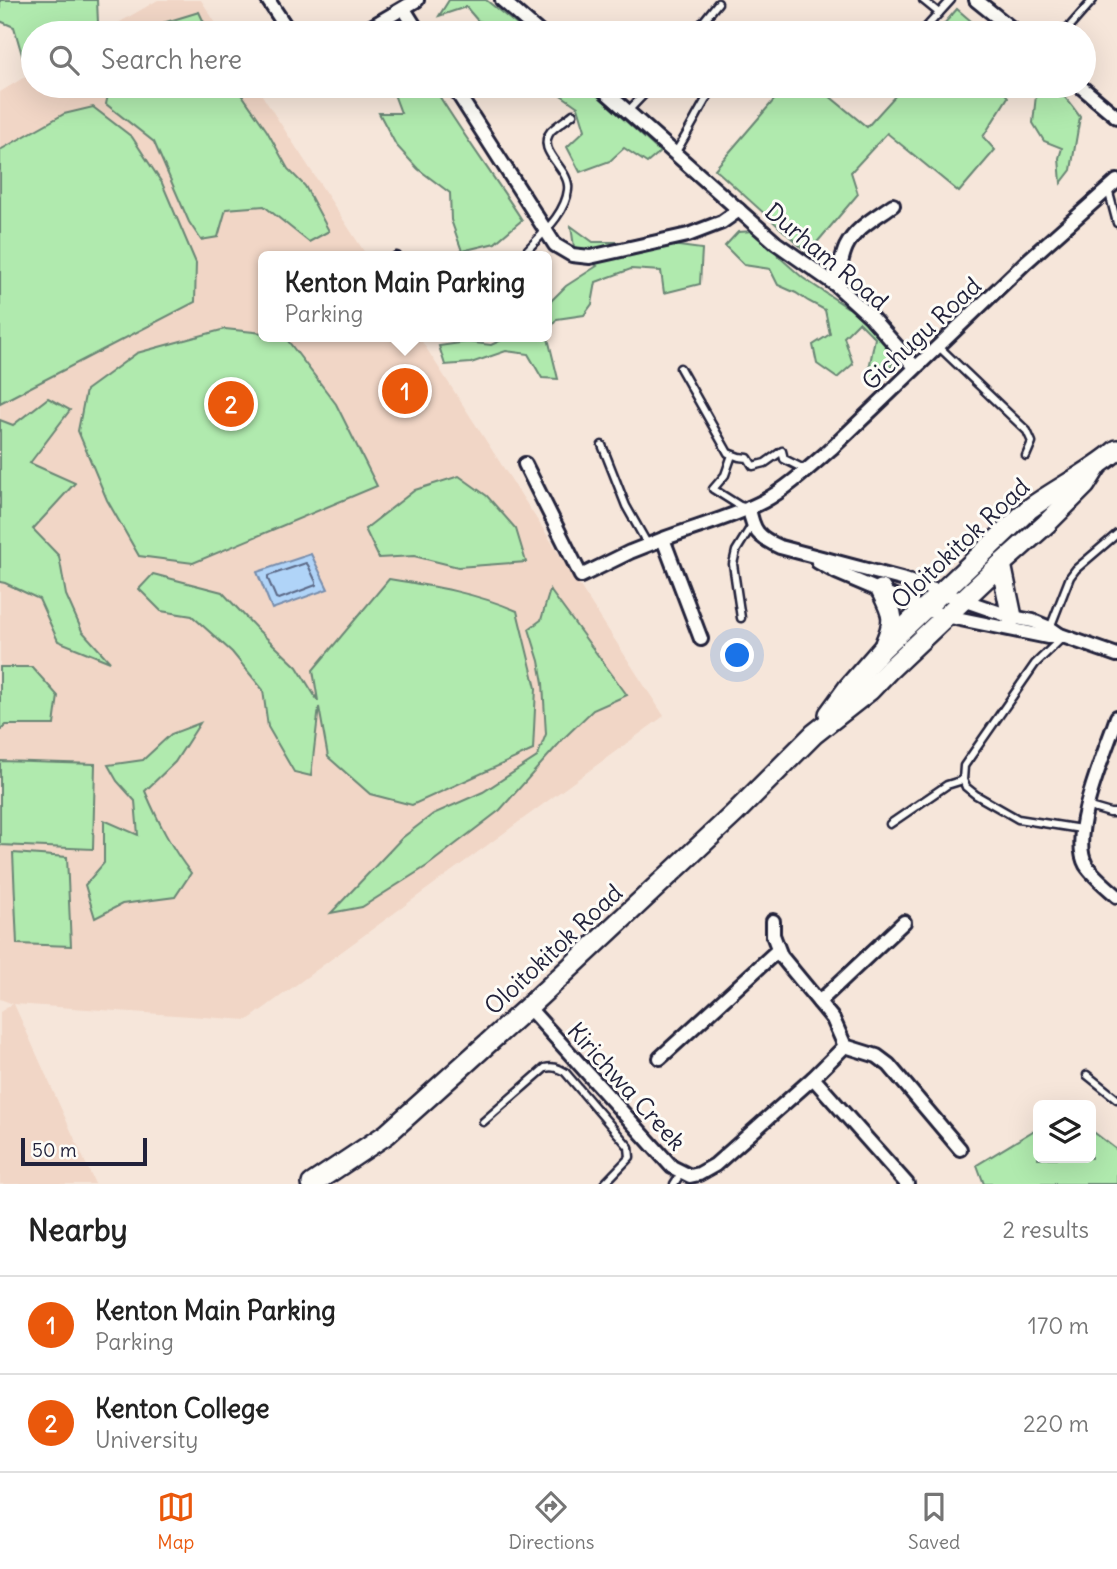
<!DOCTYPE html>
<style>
:root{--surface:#fff;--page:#f2f2f2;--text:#222;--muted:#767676;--line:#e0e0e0;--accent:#ea580c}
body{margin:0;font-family:Delius,sans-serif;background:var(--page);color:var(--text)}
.controls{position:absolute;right:21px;bottom:21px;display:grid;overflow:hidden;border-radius:10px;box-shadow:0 7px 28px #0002}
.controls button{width:63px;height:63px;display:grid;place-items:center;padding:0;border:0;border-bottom:2px solid var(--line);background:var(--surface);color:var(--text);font:35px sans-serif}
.scale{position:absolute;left:21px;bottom:18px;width:126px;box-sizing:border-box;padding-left:7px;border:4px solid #22223b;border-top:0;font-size:19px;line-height:24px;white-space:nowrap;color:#22223b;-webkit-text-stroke:5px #fdfcf7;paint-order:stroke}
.you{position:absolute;left:738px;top:656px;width:24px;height:24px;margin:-18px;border:5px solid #fff;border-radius:50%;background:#1a73e8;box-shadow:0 0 0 10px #1a73e833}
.badge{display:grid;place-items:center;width:46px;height:46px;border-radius:50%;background:var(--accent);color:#fff;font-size:23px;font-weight:700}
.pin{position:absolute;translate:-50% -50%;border:4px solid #fff;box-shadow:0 2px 7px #0006}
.popup{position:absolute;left:258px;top:251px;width:294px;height:91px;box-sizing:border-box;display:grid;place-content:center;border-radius:10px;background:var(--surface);filter:drop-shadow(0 2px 5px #0005);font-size:23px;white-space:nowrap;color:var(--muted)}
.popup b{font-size:26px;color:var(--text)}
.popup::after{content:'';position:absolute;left:50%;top:100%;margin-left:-14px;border:14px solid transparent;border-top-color:var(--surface)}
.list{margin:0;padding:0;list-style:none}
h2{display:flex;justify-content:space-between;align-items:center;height:91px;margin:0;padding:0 28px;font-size:30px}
h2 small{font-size:23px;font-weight:400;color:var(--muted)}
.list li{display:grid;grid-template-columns:46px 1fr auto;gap:21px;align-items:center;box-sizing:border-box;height:98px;padding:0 28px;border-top:2px solid var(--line)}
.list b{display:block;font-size:26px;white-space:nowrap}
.list p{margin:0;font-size:23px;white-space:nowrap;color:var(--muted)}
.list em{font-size:23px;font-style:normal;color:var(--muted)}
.icon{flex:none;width:38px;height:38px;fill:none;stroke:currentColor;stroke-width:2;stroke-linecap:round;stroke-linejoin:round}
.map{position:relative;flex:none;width:1117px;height:1184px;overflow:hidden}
.search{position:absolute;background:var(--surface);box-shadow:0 7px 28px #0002;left:21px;right:21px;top:21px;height:77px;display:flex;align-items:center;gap:18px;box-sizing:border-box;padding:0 24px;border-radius:38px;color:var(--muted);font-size:26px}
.sheet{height:287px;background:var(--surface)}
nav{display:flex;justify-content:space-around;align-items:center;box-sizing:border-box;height:98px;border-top:2px solid var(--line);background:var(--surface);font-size:19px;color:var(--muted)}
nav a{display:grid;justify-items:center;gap:4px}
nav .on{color:var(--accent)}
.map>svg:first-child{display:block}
</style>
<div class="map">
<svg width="1117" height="1184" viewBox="0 0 1117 1184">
<rect width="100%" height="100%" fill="#f6e6da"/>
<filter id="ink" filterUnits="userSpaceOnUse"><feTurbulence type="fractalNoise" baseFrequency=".0143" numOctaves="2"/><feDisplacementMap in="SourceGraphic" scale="14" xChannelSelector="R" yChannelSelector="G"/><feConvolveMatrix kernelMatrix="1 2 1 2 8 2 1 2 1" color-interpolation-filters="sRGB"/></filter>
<g filter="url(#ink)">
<g fill="#f1d6c6">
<path d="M158 0H201L222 33H101Z"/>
<path d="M33 72V86H256L367 256H263V337H419L664 716 248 1020 14 1004 95 1184H0V1012L13 1004 0 999V92Z"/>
</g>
<g fill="#b0eaae" stroke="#698674" stroke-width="2">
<path d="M0 0H97L98 23 79 33H33V60L25 65 14 27 0 21Z"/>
<path d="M449 0H486L527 33H505L491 24 478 21 466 7 439 16Z"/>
<path d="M957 9 985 33H936Z"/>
<path d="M199 12 209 33H145L163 23Z"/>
<path d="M110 86H236L267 131 288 169 305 186 329 231 309 242 264 206 226 209 218 237 201 240 189 222 154 142 106 104Z"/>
<path d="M369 86H433C461 132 493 175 522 220L495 243 462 251 451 220 450 193 418 169 396 145 379 113H401L392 89Z"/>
<path d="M548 86H587L660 152 647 163 624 148 610 161 580 172 567 147 585 130 578 107Z"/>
<path d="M786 86H817L867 127 897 94 892 86H999L1008 97 983 137 995 150 959 192 887 133 851 172 858 194 808 253 715 169Z"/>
<path d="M1037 86C1060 86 1068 100 1080 117L1071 170 1061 183 1059 158 1062 148 1044 141 1033 123Z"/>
<path d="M93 107 132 137 162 183 196 263 195 302 0 403V150L64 114Z"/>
<path d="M571 226 593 242H623L654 235 679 246 702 249 700 284 664 293 661 271 631 269 596 282 592 304 584 315 557 319 547 333V305L566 286 597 266 574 247Z"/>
<path d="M771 230 778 256 803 278 847 307 888 324 895 354 888 376 867 379 875 338 859 322 844 337 853 364 837 378 817 364 813 345 830 334 825 310 808 301 796 293 778 285 770 269 744 265 725 246 738 232Z"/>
<path d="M225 329 263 333V337H285L336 404 377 486 193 563 139 556 107 500 78 431 86 390 137 353Z"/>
<path d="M547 334 558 379 542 378 528 354 506 351 471 363 445 365 439 346 467 342 491 345 508 337H547Z"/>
<path d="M48 398 70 410 30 463 75 483 33 529 59 556 66 595 82 631 110 662 58 641 39 599 5 583 0 582V420L13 425Z"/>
<path d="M459 476 487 496 516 529 526 562 458 567 414 556 379 558 365 529 415 490Z"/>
<path d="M153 574 222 592 256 628 297 667 318 701 313 670 389 579C433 586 476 593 517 611L536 688 533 750 412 805 370 794 328 757 319 707 311 776 294 772 268 727 263 690 232 652 192 616 161 611 139 589Z"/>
<path d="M550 590 627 695 593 710 564 738 500 810 427 866 362 907 331 913 402 838 433 814 483 792 537 757 546 734 543 683 539 661 529 629 541 620Z"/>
<path d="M0 667H32L58 696 54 725H6L0 731Z"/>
<path d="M200 723 175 762 145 791C158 821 171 848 191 873L175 897 122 904 95 918 85 885 104 863V820L138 835 135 801 117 781 108 765 143 760 171 734Z"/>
<path d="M0 761 95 764 93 849 0 845Z"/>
<path d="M13 853 67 857 71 946 17 944Z"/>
<path d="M1038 1128V1158H1091V1130L1117 1150V1184H984L977 1165Z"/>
</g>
<path fill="#b0d4f8" stroke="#778dac" stroke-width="2" d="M311 554 328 589 272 609 257 572Z"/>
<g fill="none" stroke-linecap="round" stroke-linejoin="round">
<path stroke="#5b6987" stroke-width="2" d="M306 563 308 565 316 582V585L279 599 276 598 268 579V576Z"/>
<g stroke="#22223b" stroke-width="11">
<g id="lane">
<path d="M923 0 939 13"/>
<path d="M890 31 893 33"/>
<path d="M694 33 718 3"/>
<path d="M921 33 951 0"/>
<path d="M1064 33 1093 0"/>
<path d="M628 111 652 86"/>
<path d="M675 153C689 132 700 108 714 86"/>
<path d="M1108 189 1117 223"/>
<path d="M396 256H397"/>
<path d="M522 256C538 237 565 216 568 190 571 168 534 152 551 131 557 125 566 120 573 114"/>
<path d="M938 346 1027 431 1032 442 1026 456"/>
<path d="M680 368 728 453 739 457 748 458 753 466 765 463 782 451 784 459 806 470"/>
<path d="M602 445 626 506 648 545"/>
<path d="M732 455 725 475 713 489 740 506 747 508"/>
<path d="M741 618 733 564 736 551 752 525"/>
<path d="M1050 628 1070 577 1076 569 1117 534"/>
<path d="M1063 637 1035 664 964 766 963 780 966 787 976 795 1018 819 1081 829"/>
<path d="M1086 806 1110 813H1117"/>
<path d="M890 824 947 785 963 780"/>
<path d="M1087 1075 1117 1099"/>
<path d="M483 1122 545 1068C553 1066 558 1068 565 1072L629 1147 630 1157 604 1184"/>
<path d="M674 1184 681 1173"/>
</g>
</g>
<g stroke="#22223b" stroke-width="18">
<g id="street">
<path d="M268 0 290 33"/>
<path d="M502 0 540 33"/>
<path d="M976 0 1017 33"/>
<path d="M404 9 419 33"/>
<path d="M361 33 417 0"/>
<path d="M453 86 555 245 572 255 590 257 688 235 722 222 739 210"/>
<path d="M599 86 776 243 836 285 870 316 915 367"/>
<path d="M1080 86 1117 117"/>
<path d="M836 285C839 273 841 258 846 247 855 228 876 217 893 205"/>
<path d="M525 464 581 576 630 552 663 539"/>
<path d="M749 508C753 531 758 537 780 547L905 580 1012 617 1033 621 1050 628 1060 635 1117 655"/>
<path d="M818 562 836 572 923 609 946 616 1048 637 1060 635"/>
<path d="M701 639 663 539C695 527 734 517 764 501 789 487 811 466 832 448L1026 262 1117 181"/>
<path d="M1117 717C1106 751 1068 834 1086 865 1093 876 1107 887 1117 896"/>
<path d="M819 1002 904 922"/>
<path d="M528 1007 672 1167 690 1176 699 1174 715 1165 813 1078 845 1046 833 1019 781 956 773 935V921"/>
<path d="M845 1046 877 1056 889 1065 960 1149"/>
<path d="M660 1058 778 950"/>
<path d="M813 1078 907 1184"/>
</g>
</g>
<g stroke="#22223b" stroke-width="24">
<g id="secondary">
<path d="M1001 564 1012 617"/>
<path d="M881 590C893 615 896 618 885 644"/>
<path d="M829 714 848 688 883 648 1029 509C1058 488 1090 473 1117 450"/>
<path d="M312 1184 387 1134 528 1007 735 813 814 734 870 690 889 670 1001 564 1046 524 1085 485 1097 466"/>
</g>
</g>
<use href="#lane" stroke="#fdfcf7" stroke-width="6"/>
<use href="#street" stroke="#fdfcf7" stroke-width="12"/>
<use href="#secondary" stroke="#fdfcf7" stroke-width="19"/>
</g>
</g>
<g text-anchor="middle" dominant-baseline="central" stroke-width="6" stroke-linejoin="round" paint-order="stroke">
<g font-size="24" fill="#22223b" stroke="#fdfcf7">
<text transform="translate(827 256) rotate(40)">Durham Road</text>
<text transform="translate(921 333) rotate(-43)">Gichugu Road</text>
<text transform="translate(960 543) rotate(-43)">Oloitokitok Road</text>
<text transform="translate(553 949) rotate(-43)">Oloitokitok Road</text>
<text transform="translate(627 1086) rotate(48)">Kirichwa Creek</text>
</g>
</g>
</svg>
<div class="controls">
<button><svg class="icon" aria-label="layers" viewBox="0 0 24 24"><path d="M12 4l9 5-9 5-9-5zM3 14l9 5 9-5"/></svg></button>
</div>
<div class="scale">50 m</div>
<div class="you"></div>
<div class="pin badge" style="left:405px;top:391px">1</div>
<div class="popup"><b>Kenton Main Parking</b>Parking</div>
<div class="pin badge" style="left:231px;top:404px">2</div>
<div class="search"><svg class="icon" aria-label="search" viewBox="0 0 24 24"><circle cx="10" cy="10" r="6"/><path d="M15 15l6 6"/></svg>Search here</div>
</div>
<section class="sheet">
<h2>Nearby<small>2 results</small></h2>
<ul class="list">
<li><span class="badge">1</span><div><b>Kenton Main Parking</b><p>Parking</p></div><em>170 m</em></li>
<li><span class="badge">2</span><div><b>Kenton College</b><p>University</p></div><em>220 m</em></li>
</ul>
</section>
<nav>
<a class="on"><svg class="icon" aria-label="map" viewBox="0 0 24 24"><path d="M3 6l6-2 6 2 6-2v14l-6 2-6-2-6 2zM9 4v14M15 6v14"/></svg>Map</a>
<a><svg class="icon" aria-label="directions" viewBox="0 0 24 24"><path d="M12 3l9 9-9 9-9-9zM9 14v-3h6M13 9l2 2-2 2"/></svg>Directions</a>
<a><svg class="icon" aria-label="saved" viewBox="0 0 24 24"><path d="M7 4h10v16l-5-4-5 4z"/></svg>Saved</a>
</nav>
